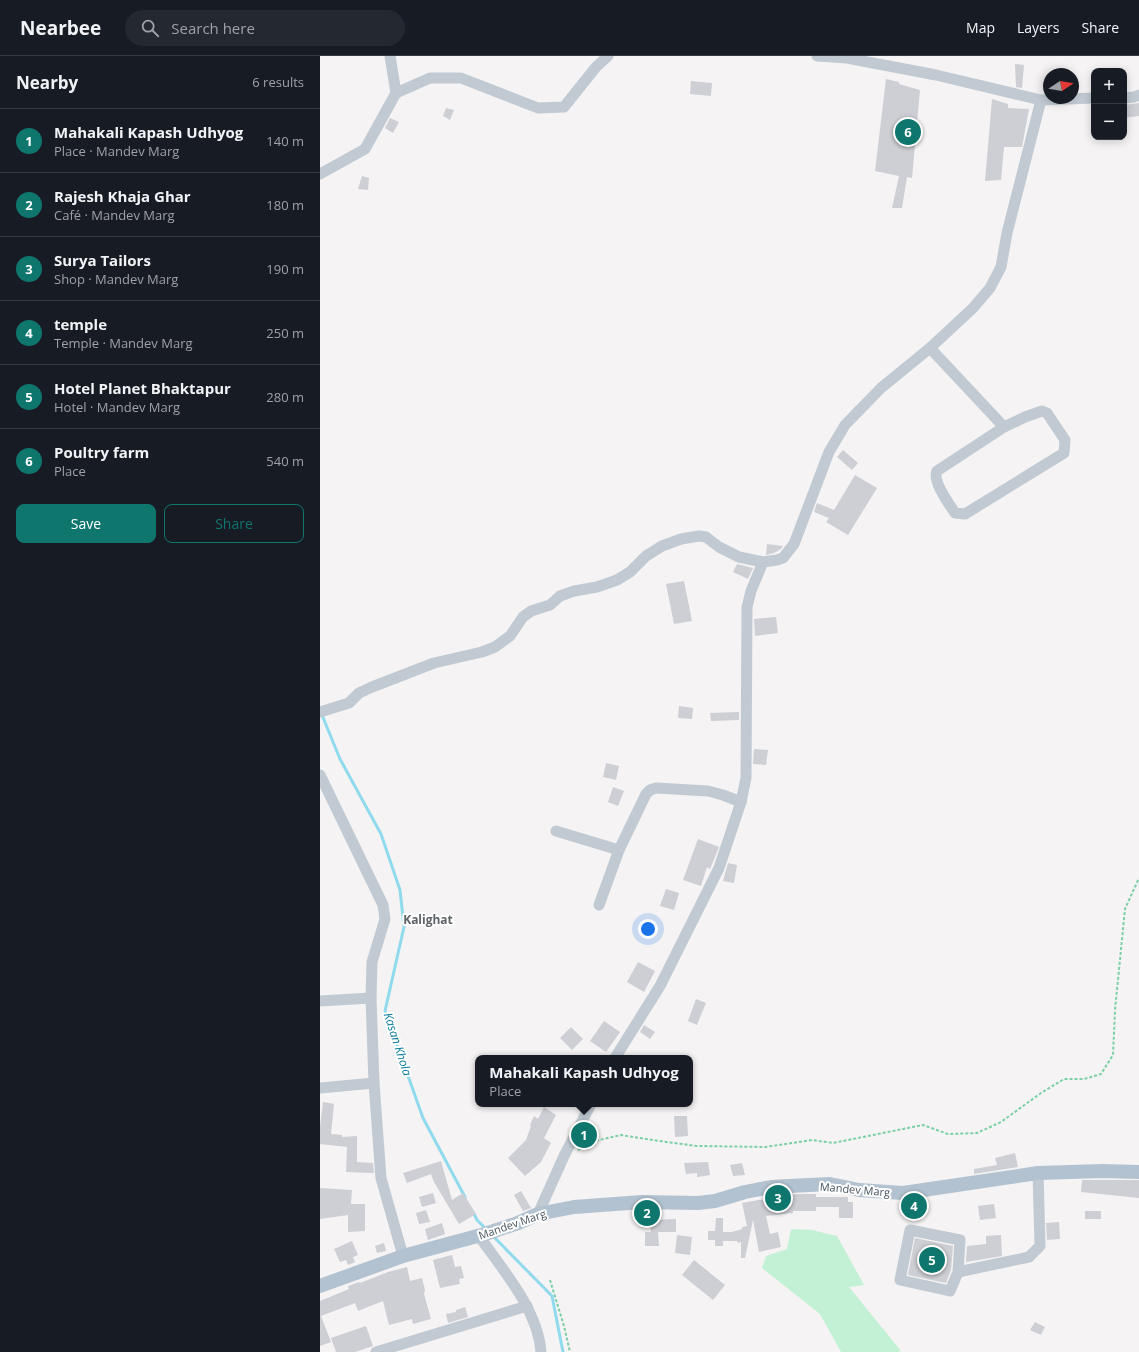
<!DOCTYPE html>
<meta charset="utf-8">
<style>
:root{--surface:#171b24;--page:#242831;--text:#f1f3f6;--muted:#9ea1a6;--line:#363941;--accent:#0f766e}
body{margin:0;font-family:"Open Sans",sans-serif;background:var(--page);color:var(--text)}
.controls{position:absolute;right:12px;top:12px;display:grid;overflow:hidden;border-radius:8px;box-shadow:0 2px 10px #0003}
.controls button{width:36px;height:36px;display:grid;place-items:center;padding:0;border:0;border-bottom:1px solid var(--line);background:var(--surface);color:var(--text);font:20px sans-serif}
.compass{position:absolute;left:723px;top:12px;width:36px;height:36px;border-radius:50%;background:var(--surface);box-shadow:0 2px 10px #0003;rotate:78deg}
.you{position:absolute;left:328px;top:873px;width:14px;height:14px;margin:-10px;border:3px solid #fff;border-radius:50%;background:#1a73e8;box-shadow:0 0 0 6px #1a73e833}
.badge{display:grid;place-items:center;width:26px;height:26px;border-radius:50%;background:var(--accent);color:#fff;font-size:13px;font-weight:700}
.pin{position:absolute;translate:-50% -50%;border:2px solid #fff;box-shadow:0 1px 4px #0006}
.popup{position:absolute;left:155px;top:999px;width:218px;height:52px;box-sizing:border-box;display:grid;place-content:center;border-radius:8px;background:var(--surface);filter:drop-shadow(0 1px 3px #0005);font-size:13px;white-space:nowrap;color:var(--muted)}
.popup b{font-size:15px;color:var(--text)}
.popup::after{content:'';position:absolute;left:50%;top:100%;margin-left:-8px;border:8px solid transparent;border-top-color:var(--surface)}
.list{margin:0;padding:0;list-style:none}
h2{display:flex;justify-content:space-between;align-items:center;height:52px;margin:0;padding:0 16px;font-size:17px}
h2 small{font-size:13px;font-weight:400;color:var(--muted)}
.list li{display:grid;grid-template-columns:26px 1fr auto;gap:12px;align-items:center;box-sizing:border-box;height:64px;padding:0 16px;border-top:1px solid var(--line)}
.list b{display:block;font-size:15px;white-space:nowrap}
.list p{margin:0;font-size:13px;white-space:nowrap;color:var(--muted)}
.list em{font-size:13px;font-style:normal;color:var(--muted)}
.actions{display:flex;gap:8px;padding:12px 16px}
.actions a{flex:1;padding:9px 0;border:1px solid var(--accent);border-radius:8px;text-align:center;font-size:14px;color:var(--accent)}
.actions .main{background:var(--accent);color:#fff}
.icon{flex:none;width:22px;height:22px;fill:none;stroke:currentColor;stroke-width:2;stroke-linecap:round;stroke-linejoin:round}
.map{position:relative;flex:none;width:819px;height:1296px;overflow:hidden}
header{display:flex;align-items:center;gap:24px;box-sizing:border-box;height:56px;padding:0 20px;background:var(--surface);border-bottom:1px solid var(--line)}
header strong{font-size:19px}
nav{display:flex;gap:22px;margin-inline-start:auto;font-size:14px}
.search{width:280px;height:36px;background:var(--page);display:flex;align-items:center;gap:10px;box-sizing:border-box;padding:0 14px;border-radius:22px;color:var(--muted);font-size:15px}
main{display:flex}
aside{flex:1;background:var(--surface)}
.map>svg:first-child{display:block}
</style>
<header>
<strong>Nearbee</strong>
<div class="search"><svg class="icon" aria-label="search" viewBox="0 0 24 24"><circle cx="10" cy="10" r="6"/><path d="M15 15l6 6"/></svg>Search here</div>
<nav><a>Map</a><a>Layers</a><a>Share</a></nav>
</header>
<main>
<aside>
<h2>Nearby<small>6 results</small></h2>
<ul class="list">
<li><span class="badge">1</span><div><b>Mahakali Kapash Udhyog</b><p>Place · Mandev Marg</p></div><em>140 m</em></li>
<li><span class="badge">2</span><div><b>Rajesh Khaja Ghar</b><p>Café · Mandev Marg</p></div><em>180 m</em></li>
<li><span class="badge">3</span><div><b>Surya Tailors</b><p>Shop · Mandev Marg</p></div><em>190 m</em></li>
<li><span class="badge">4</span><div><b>temple</b><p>Temple · Mandev Marg</p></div><em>250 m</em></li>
<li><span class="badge">5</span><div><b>Hotel Planet Bhaktapur</b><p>Hotel · Mandev Marg</p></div><em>280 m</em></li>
<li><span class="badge">6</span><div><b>Poultry farm</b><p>Place</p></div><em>540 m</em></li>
</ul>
<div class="actions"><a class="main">Save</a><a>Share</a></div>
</aside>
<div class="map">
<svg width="819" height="1296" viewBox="0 0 819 1296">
<rect width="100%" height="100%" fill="#f5f3f3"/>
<path fill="#c3f1d5" d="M471 1173 492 1174 517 1180 544 1229 529 1231 581 1295 578 1296H521L500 1258 442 1212 446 1200 467 1193Z"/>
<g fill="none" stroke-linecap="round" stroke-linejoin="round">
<g stroke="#90daee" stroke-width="3">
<path d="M2 659 20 703 61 778 80 834 84 871 65 955 103 1062 145 1141"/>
<path d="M153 1156 157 1164 167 1174"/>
<path d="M172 1179 232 1240 243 1296"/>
</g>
</g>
<g fill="#cdcfd5" fill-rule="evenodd">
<path d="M695 8 704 9 702 32 696 31Z"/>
<path d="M566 23 579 26V28L600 34 592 122 587 121 582 152H572L579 120 555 115Z"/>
<path d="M371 25 392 27 391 40 370 38Z"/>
<path d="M672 43 688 48V52L709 53 702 91H684L681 124 665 125Z"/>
<path d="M819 47V60L804 62V49Z"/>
<path d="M126 52 134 54 130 64 123 60Z"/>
<path d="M70 62 79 66 73 77 65 72Z"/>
<path d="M42 120 49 122 48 134 38 133Z"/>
<path d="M523 394 538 407 532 414 517 401Z"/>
<path d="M535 419 557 432 528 479 506 466 509 462 494 456 497 447 514 454Z"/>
<path d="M447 488 463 490 461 493 454 497 446 499Z"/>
<path d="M417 508 433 512 428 523 413 516Z"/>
<path d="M364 525 372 565 354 568 346 528Z"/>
<path d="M456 561 458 577 435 580 434 563Z"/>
<path d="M359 650 373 652 372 663 358 662Z"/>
<path d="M419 656V664L391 665 390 657Z"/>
<path d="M434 693 448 694 446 709 433 708Z"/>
<path d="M286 707 299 710 296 724 283 721Z"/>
<path d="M293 731 304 735 298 750 288 746Z"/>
<path d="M378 783 399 791 390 813 387 811 381 830 363 824Z"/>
<path d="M408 807 417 809 414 827 403 825Z"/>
<path d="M346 833 359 837 354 854 340 850Z"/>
<path d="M318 906 335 915 324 936 307 926Z"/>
<path d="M376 943 386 947 377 969 368 965Z"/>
<path d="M284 965 300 976 286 996 270 985Z"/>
<path d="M324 969 335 976 330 983 320 976Z"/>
<path d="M251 971 263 983 252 994 240 982Z"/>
<path d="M3 1046 14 1048 11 1078 22 1079V1081L37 1080V1106L53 1107 54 1117 26 1116 27 1091 0 1088V1071Z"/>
<path d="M224 1051 236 1059 224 1082 231 1087 221 1106 205 1120 188 1102 206 1084 211 1070 210 1069 214 1060 218 1063Z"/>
<path d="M354 1060H367L368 1080 355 1081Z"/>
<path d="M695 1097 698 1111 654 1118V1113L677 1109 675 1102Z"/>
<path d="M121 1105 132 1144 143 1137 156 1158 139 1168 114 1126 111 1118 87 1127 83 1117Z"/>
<path d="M388 1106 390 1119 377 1121V1117L366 1118 364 1107Z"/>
<path d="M422 1107 425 1119 413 1120 410 1109Z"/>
<path d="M762 1124H819V1142L761 1136Z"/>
<path d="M0 1132 32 1134 31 1148H45V1175L28 1176V1159L0 1163Z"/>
<path d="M201 1135 211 1152 203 1155 194 1139Z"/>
<path d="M113 1137 116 1147 102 1151 99 1141Z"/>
<path d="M479 1138H496V1141H528V1146H533V1162H519V1151H496V1155H473V1157L446 1160 450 1178 458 1176 461 1191 439 1196 433 1164 425 1202H421V1186L418 1187 417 1185H403V1190H395V1184H388V1175H395L396 1162H403V1176H412L422 1173V1171L427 1170 422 1147 438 1144 466 1143V1139Z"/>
<path d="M674 1148 676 1162 660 1164 658 1150Z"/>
<path d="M106 1154 110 1166 99 1168 96 1157Z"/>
<rect x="765" y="1155" width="16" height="8"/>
<path d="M356 1163V1176H338L339 1190H325V1176H336H331L330 1164Z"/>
<path d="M739 1166 740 1183 727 1184 726 1167Z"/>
<path d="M122 1167 125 1178 108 1184 105 1173Z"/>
<path d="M357 1179 372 1181 370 1199 355 1197Z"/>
<path d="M681 1179 682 1200 646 1206 647 1190 666 1188V1180Z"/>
<path d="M595 1182 633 1190 631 1214 626 1227 588 1219ZM605 1194 621 1198 617 1214 601 1211Z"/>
<path d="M32 1185 38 1199 33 1201 35 1206 28 1209 26 1204 20 1206 14 1193Z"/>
<path d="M64 1187 66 1195 57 1197 55 1190Z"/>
<path d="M132 1199 135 1211 141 1210 144 1222 139 1223 140 1228 120 1232 113 1204Z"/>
<path d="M374 1204 405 1229 393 1244 362 1219Z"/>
<path d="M87 1211 90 1225 102 1222 105 1234 104 1238 111 1263 93 1268 92 1263 69 1269 63 1245 38 1255 35 1247 1 1260 11 1286 0 1290V1245L29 1233 28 1230 39 1226 40 1227 68 1216Z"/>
<path d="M145 1251 148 1261 128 1267 126 1258 136 1256V1254Z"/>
<path d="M715 1266 725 1271 721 1279 710 1274Z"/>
<path d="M46 1270 53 1290 35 1296H16L11 1282Z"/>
</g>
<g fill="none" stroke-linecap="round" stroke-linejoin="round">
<g stroke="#7ad0a6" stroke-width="2" stroke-dasharray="3 2" stroke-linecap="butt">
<path d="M258 1094 279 1084 301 1079 339 1085 377 1090 445 1091 492 1084 513 1087 603 1069 628 1078 657 1077 681 1066 721 1037 744 1023H764L781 1018 793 999 795 954 805 853 819 822"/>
<path d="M230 1224 244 1270 250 1296"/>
</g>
<g stroke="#c1cad2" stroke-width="11">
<path d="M497 0 527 2 616 19 721 44 774 42"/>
<path d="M76 37 110 22H141L218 52 244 51 276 11 288 0"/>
<path d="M804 42 814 41 819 39"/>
<path d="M0 118 45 93 76 37 70 0"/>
<path d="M610 292 684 371"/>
<path d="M722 355 727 357 745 384 744 397 645 458 635 457C629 448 612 425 617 415L684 371 705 361Z"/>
<path d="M0 656 29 647 39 637 52 631 114 607 162 596 175 591 190 580 203 561 211 555 230 549 240 540 254 535 277 531 297 524 310 516 326 500 342 490 361 483 379 480 386 481 399 491 419 501 443 506"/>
<path d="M0 719 63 849 65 863 52 906 51 942 54 1027 61 1122 83 1200"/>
<path d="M236 775 299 794"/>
<path d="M279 849 299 794 326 738 330 734 336 732 388 735 403 739 421 746"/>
<path d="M0 945 51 942"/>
<path d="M295 1002 340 930 399 812 421 746 426 722 427 551 431 535 443 506 457 504 463 502 474 488 509 396 525 369 561 332 610 292 653 252 670 232 681 211 687 177 721 44"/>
<path d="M0 1032 54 1027"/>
<path d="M218 1158 244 1100 271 1048"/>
<path d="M159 1180C183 1214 218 1254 221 1296"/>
<path d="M638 1216 630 1235 580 1224 590 1174 640 1184 638 1216 709 1201 720 1190 718 1117"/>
<path d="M56 1296 207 1250"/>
</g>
<path stroke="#b3c2d1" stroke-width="14" d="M0 1230 83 1200 165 1178 198 1167 218 1158 254 1151 322 1146 378 1147 395 1145 425 1136 451 1131 469 1130 510 1128 539 1134 583 1137 718 1117 782 1115 819 1116"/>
</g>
<g text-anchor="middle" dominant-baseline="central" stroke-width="4" stroke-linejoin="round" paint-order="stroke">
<g font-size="11" fill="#4a5661" stroke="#fff">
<text transform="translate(535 1133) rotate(5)">Mandev Marg</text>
<text transform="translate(192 1168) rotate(-19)">Mandev Marg</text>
</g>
<g font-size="12" font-weight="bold" fill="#5f6368" stroke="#fff">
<text x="108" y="863">Kalighat</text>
</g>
<g font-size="12" font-style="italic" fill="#0c7c9b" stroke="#fff">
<text transform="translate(78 988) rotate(72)">Kasan Khola</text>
</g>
</g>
</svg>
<div class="controls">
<button>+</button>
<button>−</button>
</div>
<svg class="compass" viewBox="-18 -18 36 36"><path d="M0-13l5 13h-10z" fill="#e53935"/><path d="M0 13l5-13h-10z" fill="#9ea1a6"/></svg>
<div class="you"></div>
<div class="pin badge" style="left:264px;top:1079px">1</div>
<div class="popup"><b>Mahakali Kapash Udhyog</b>Place</div>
<div class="pin badge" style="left:327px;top:1157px">2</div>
<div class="pin badge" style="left:458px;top:1142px">3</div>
<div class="pin badge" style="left:594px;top:1150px">4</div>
<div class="pin badge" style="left:612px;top:1204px">5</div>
<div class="pin badge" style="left:588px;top:76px">6</div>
</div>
</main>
